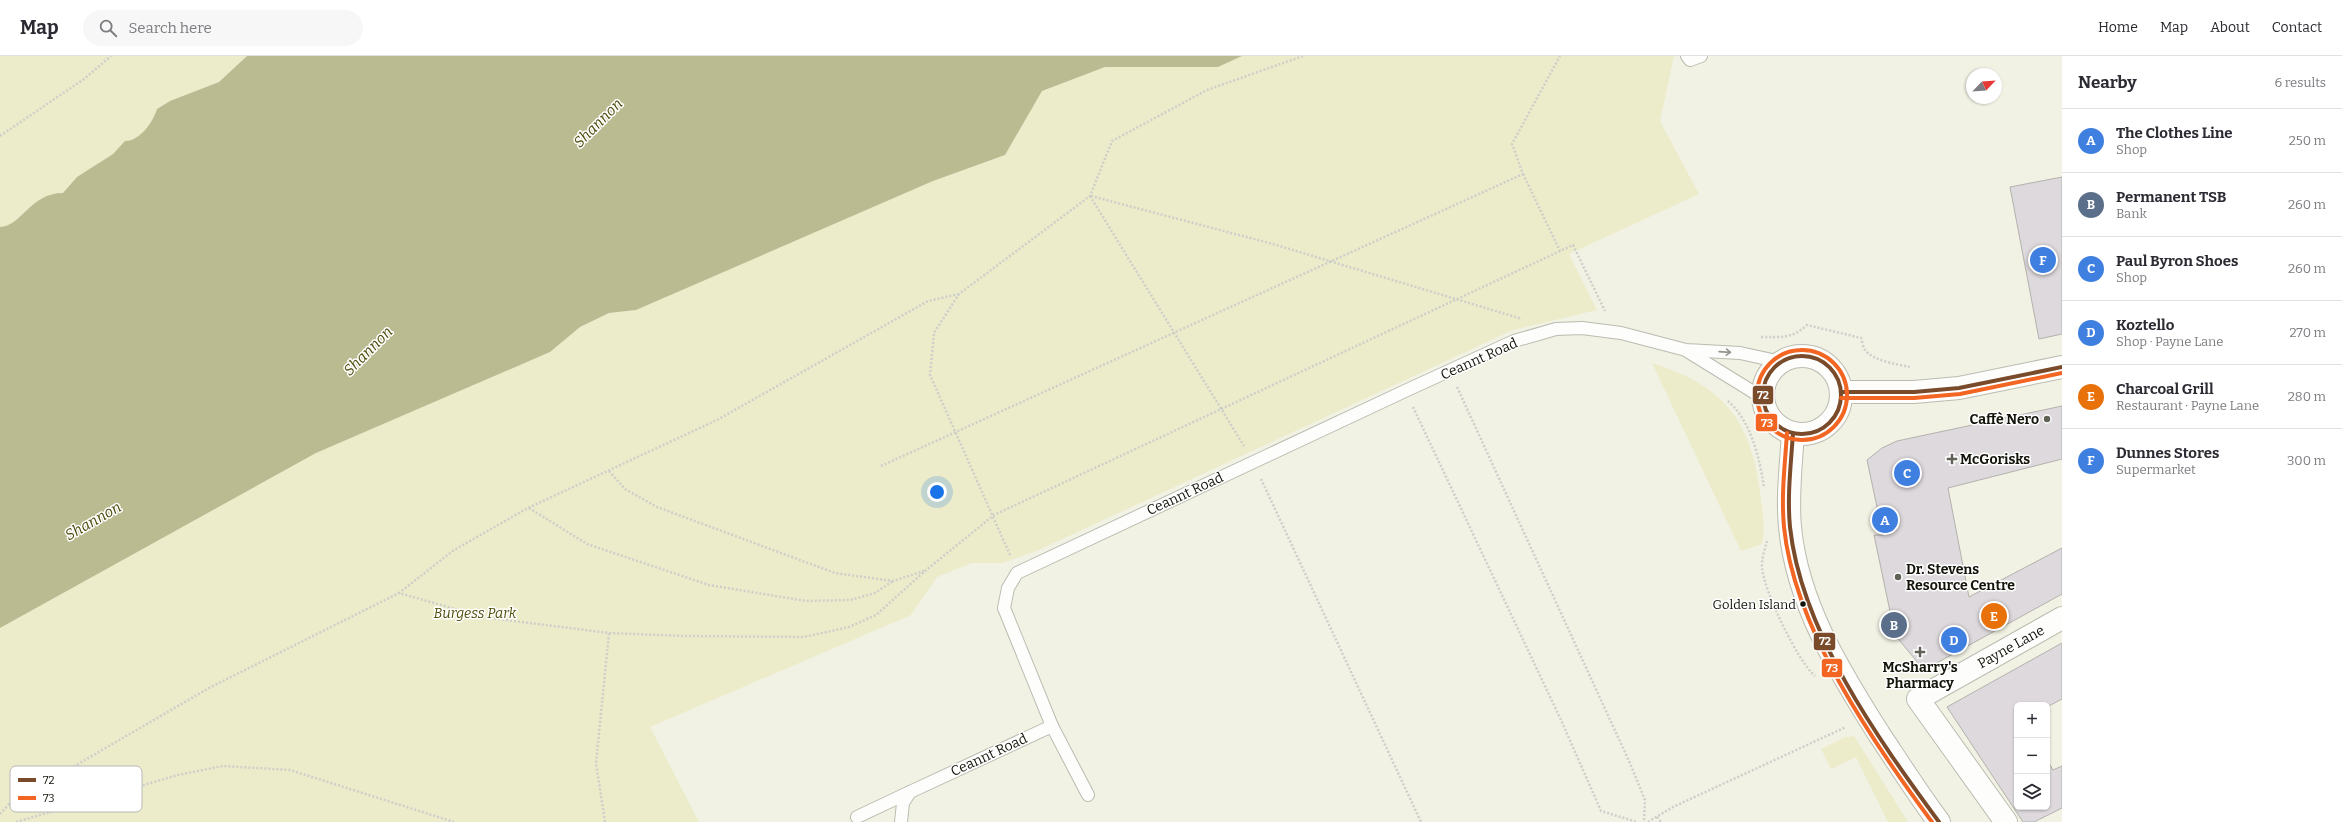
<!DOCTYPE html>
<meta charset="utf-8">
<style>
:root{--surface:#fff;--page:#f7f7f7;--text:#2b2b33;--muted:#7c7c81;--line:#e1e1e2;--accent:#2563eb}
body{margin:0;font-family:Bitter,serif;background:var(--page);color:var(--text)}
.controls{position:absolute;right:12px;bottom:12px;display:grid;overflow:hidden;border-radius:6px;box-shadow:0 1px 3px #0004}
.controls button{width:36px;height:36px;display:grid;place-items:center;padding:0;border:0;border-bottom:1px solid var(--line);background:var(--surface);color:var(--text);font:20px sans-serif}
.compass{position:absolute;left:1966px;top:12px;width:36px;height:36px;border-radius:50%;background:var(--surface);box-shadow:0 1px 3px #0004;rotate:65deg}
.you{position:absolute;left:937px;top:436px;width:14px;height:14px;margin:-10px;border:3px solid #fff;border-radius:50%;background:#1a73e8;box-shadow:0 0 0 6px #1a73e833}
.badge{display:grid;place-items:center;width:26px;height:26px;border-radius:50%;background:var(--accent);color:#fff;font-size:13px;font-weight:700}
.pin{position:absolute;translate:-50% -50%;border:2px solid #fff;box-shadow:0 1px 4px #0006}
.list{margin:0;padding:0;list-style:none}
h2{display:flex;justify-content:space-between;align-items:center;height:52px;margin:0;padding:0 16px;font-size:17px}
h2 small{font-size:13px;font-weight:400;color:var(--muted)}
.list li{display:grid;grid-template-columns:26px 1fr auto;gap:12px;align-items:center;box-sizing:border-box;height:64px;padding:0 16px;border-top:1px solid var(--line)}
.list b{display:block;font-size:15px;white-space:nowrap}
.list p{margin:0;font-size:13px;white-space:nowrap;color:var(--muted)}
.list em{font-size:13px;font-style:normal;color:var(--muted)}
.icon{flex:none;width:22px;height:22px;fill:none;stroke:currentColor;stroke-width:2;stroke-linecap:round;stroke-linejoin:round}
.map{position:relative;flex:none;width:2062px;height:766px;overflow:hidden}
header{display:flex;align-items:center;gap:24px;box-sizing:border-box;height:56px;padding:0 20px;background:var(--surface);border-bottom:1px solid var(--line)}
header strong{font-size:19px}
nav{display:flex;gap:22px;margin-inline-start:auto;font-size:14px}
.search{width:280px;height:36px;background:var(--page);display:flex;align-items:center;gap:10px;box-sizing:border-box;padding:0 14px;border-radius:22px;color:var(--muted);font-size:15px}
main{display:flex}
aside{flex:1;background:var(--surface)}
.map>svg:first-child{display:block}
</style>
<header>
<strong>Map</strong>
<div class="search"><svg class="icon" aria-label="search" viewBox="0 0 24 24"><circle cx="10" cy="10" r="6"/><path d="M15 15l6 6"/></svg>Search here</div>
<nav><a>Home</a><a>Map</a><a>About</a><a>Contact</a></nav>
</header>
<main>
<div class="map">
<svg width="2062" height="766" viewBox="0 0 2062 766">
<rect width="100%" height="100%" fill="#f1f2e4"/>
<g fill="#ececca">
<path d="M0 0H247L219 26 170 45 157 53C153 66 140 85 125 85L113 98 77 121 63 137C30 137 22 170 0 171Z"/>
<path d="M1242 0H1674L1660 65 1699 138 1569 198 1597 254 1513 274 1041 493 1003 507H972L937 521 911 559 650 671 699 766H0V572L316 397 550 296 580 271 609 257 636 254 933 125 1005 99 1042 35 1105 11H1218Z"/>
<path d="M1652 307C1722 329 1751 363 1760 436 1762 454 1766 470 1762 488L1741 495Z"/>
<path d="M1854 680 1908 766H1888L1856 701 1831 713 1821 693 1845 681Z"/>
</g>
<path fill="#bbbb92" d="M247 0H1242L1218 11H1105L1042 35 1005 99 933 125 636 254 609 257 580 271 550 296 316 397 0 572V171C22 170 30 137 63 137L77 121 113 98 125 85C140 85 153 66 157 53L170 45 219 26Z"/>
<g fill="#ded9dc" stroke="#b3b1ae">
<path d="M2062 121V278L2039 283 2010 131Z"/>
<path d="M2062 350V403L1948 432 1969 541 2062 492V538L1924 614 1895 579 1874 479H1883L1867 404 1882 392 1897 385Z"/>
<path d="M2062 587V643L2047 651V649H2017V751H2047V704L2053 714 2062 710V752L2034 766H2023L1947 651Z"/>
</g>
<g fill="none" stroke-linecap="round" stroke-linejoin="round">
<g stroke="#bbbcb1" stroke-width="14">
<g id="service">
<path d="M1687 0 1690 4 1701 0"/>
<path d="M1687 295 1763 342"/>
<path d="M1052 670 1088 739"/>
<path d="M857 761 910 736"/>
<path d="M901 766 903 747 910 736 1052 670 1004 552 1008 532 1017 517 1405 335 1514 285 1556 273 1582 272 1621 277 1686 294 1740 297 1781 306"/>
</g>
</g>
<g stroke="#bbbcb1" stroke-width="24">
<g id="minor">
<path d="M1793 377C1791 409 1787 440 1790 471 1797 547 1839 615 1879 678 1899 708 1918 738 1939 766"/>
<path d="M2006 766 1918 643 2062 562"/>
</g>
</g>
<g stroke="#bbbcb1" stroke-width="24">
<g id="tertiary">
<circle cx="1802" cy="339" r="39"/>
<path d="M1841 336H1914L1959 332 2062 311"/>
</g>
</g>
<g stroke="#cececa" stroke-width="2.5" stroke-dasharray="2 2" stroke-linecap="butt">
<path d="M0 80 84 23 111 0"/>
<path d="M1523 118 1560 195"/>
<path d="M1090 140 1244 390"/>
<path d="M1091 140 1273 188 1522 263"/>
<path d="M959 238 928 245 717 364 528 452 454 494 399 537 483 561 609 577 686 580 804 581 849 571 876 559 925 515 994 459 1573 189 1605 255"/>
<path d="M1761 281C1781 281 1792 283 1807 269L1861 282C1862 285 1863 291 1865 294 1874 305 1896 308 1910 311"/>
<path d="M1457 331 1629 705 1645 744 1644 766"/>
<path d="M1728 345C1751 365 1760 403 1764 432"/>
<path d="M1413 351 1561 664 1601 755 1637 766"/>
<path d="M881 410 1523 118 1512 88 1560 0"/>
<path d="M609 415 625 433 657 451 835 517 893 525 924 515"/>
<path d="M1261 423 1421 766"/>
<path d="M529 452 587 488 709 529 806 545 850 544 875 537 893 525"/>
<path d="M1767 485C1765 493 1761 504 1762 512 1764 535 1798 606 1815 620"/>
<path d="M1010 499 930 319 934 277 959 238 1090 140 1112 85 1207 34 1303 0"/>
<path d="M0 758 9 748 209 632 399 537"/>
<path d="M1657 761 1661 766"/>
<path d="M16 766 178 719 223 710 290 714 454 766"/>
<path d="M605 766 596 707 609 577"/>
<path d="M1648 766 1673 751 1846 671"/>
</g>
<use href="#service" stroke="#fdfdfb" stroke-width="12"/>
<use href="#minor" stroke="#fdfdfb" stroke-width="22"/>
<use href="#tertiary" stroke="#fdfdfb" stroke-width="22"/>
<g stroke="#fff" stroke-width="7">
<g id="bus-1">
<circle cx="1802" cy="339" r="39"/>
<path d="M1841 336H1914L1959 332 2062 311"/>
<path d="M1793 377C1791 408 1787 440 1790 471 1801 575 1878 683 1939 766"/>
</g>
</g>
<g stroke="#fff" stroke-width="7">
<g id="bus-2">
<circle cx="1802" cy="339" r="45"/>
<path d="M1841 342H1914L1960 338 2062 317"/>
<path d="M1787 377C1785 408 1781 439 1784 471 1794 572 1872 685 1932 766"/>
</g>
</g>
<use href="#bus-1" stroke="#7a4b2a" stroke-width="4"/>
<use href="#bus-2" stroke="#f26522" stroke-width="4"/>
</g>
<defs><path id="oneway-shaft" d="M-6 0H5M1.5-3L5.5 0L1.5 3" fill="none" stroke-width="1.6" stroke-linecap="round" stroke-linejoin="round"/></defs>
<use stroke="#94948f" href="#oneway-shaft" transform="translate(1725 296) rotate(4)"/>
<g fill="#616257" stroke="#fff" stroke-width="1.5">
<circle cx="2047" cy="363" r="4"/>
<path d="M1950 397h4v4h4v4h-4v4h-4v-4h-4v-4h4z"/>
<circle cx="1898" cy="521" r="4"/>
<path d="M1918 590h4v4h4v4h-4v4h-4v-4h-4v-4h4z"/>
</g>
<circle fill="#14140b" stroke="#fff" stroke-width="1.5" cx="1803" cy="548" r="3.5"/>
<g text-anchor="middle" dominant-baseline="central" stroke-width="3" stroke-linejoin="round" paint-order="stroke">
<g font-size="13" fill="#14140b" stroke="#fff" text-anchor="end">
<text x="1796" y="548">Golden Island</text>
</g>
<g font-size="14" fill="#14140b" stroke="#fff">
<text transform="translate(1479 303) rotate(-24)">Ceannt Road</text>
<text transform="translate(1185 438) rotate(-25)">Ceannt Road</text>
<text transform="translate(2011 591) rotate(-29)">Payne Lane</text>
<text transform="translate(989 699) rotate(-25)">Ceannt Road</text>
</g>
<g font-size="14" font-weight="bold" fill="#14140b" stroke="#fff" text-anchor="start">
<text x="2039" y="363" text-anchor="end">Caffè Nero</text>
<text x="1960" y="403">McGorisks</text>
<text x="1906" y="513">Dr. Stevens<tspan x="1906" dy="16">Resource Centre</tspan></text>
<text x="1920" y="611" text-anchor="middle">McSharry's<tspan x="1920" dy="16">Pharmacy</tspan></text>
</g>
<g font-size="14" font-style="italic" fill="#504f0e" stroke="#fff">
<text x="475" y="557">Burgess Park</text>
</g>
<g font-size="15" font-style="italic" fill="#4d4c0b" stroke="#fff">
<text transform="translate(598 67) rotate(-45)">Shannon</text>
<text transform="translate(368 295) rotate(-45)">Shannon</text>
<text transform="translate(93 465) rotate(-30)">Shannon</text>
</g>
</g>
<rect x="10" y="710" width="132" height="46" rx="6" fill="#fff" stroke="#b8b8b6" stroke-width="1"/>
<rect x="18" y="722" width="18" height="4" fill="#7a4b2a"/>
<rect x="18" y="740" width="18" height="4" fill="#f26522"/>
<g font-size="11" fill="#14140b">
<text x="43" y="728">72</text>
<text x="43" y="746">73</text>
</g>
<g stroke="#fff" stroke-width="1.5">
<rect x="1752" y="329" width="22" height="20" rx="4" fill="#7a4b2a"/>
<rect x="1755" y="357" width="23" height="19" rx="4" fill="#f26522"/>
<rect x="1813" y="576" width="23" height="19" rx="4" fill="#7a4b2a"/>
<rect x="1821" y="602" width="22" height="20" rx="4" fill="#f26522"/>
</g>
<g font-size="11" text-anchor="middle" font-weight="bold" fill="#fff">
<text x="1763" y="343">72</text>
<text x="1767" y="371">73</text>
<text x="1825" y="589">72</text>
<text x="1832" y="616">73</text>
</g>
</svg>
<div class="controls">
<button>+</button>
<button>−</button>
<button><svg class="icon" aria-label="layers" viewBox="0 0 24 24"><path d="M12 4l9 5-9 5-9-5zM3 14l9 5 9-5"/></svg></button>
</div>
<svg class="compass" viewBox="-18 -18 36 36"><path d="M0-13l5 13h-10z" fill="#e53935"/><path d="M0 13l5-13h-10z" fill="#7c7c81"/></svg>
<div class="you"></div>
<div class="pin badge" style="left:1885px;top:464px;background:#3f7fe0">A</div>
<div class="pin badge" style="left:1894px;top:569px;background:#5c6f8a">B</div>
<div class="pin badge" style="left:1907px;top:417px;background:#3f7fe0">C</div>
<div class="pin badge" style="left:1954px;top:584px;background:#3f7fe0">D</div>
<div class="pin badge" style="left:1994px;top:560px;background:#e8710a">E</div>
<div class="pin badge" style="left:2043px;top:204px;background:#3f7fe0">F</div>
</div>
<aside>
<h2>Nearby<small>6 results</small></h2>
<ul class="list">
<li><span class="badge" style="background:#3f7fe0">A</span><div><b>The Clothes Line</b><p>Shop</p></div><em>250 m</em></li>
<li><span class="badge" style="background:#5c6f8a">B</span><div><b>Permanent TSB</b><p>Bank</p></div><em>260 m</em></li>
<li><span class="badge" style="background:#3f7fe0">C</span><div><b>Paul Byron Shoes</b><p>Shop</p></div><em>260 m</em></li>
<li><span class="badge" style="background:#3f7fe0">D</span><div><b>Koztello</b><p>Shop · Payne Lane</p></div><em>270 m</em></li>
<li><span class="badge" style="background:#e8710a">E</span><div><b>Charcoal Grill</b><p>Restaurant · Payne Lane</p></div><em>280 m</em></li>
<li><span class="badge" style="background:#3f7fe0">F</span><div><b>Dunnes Stores</b><p>Supermarket</p></div><em>300 m</em></li>
</ul>
</aside>
</main>
